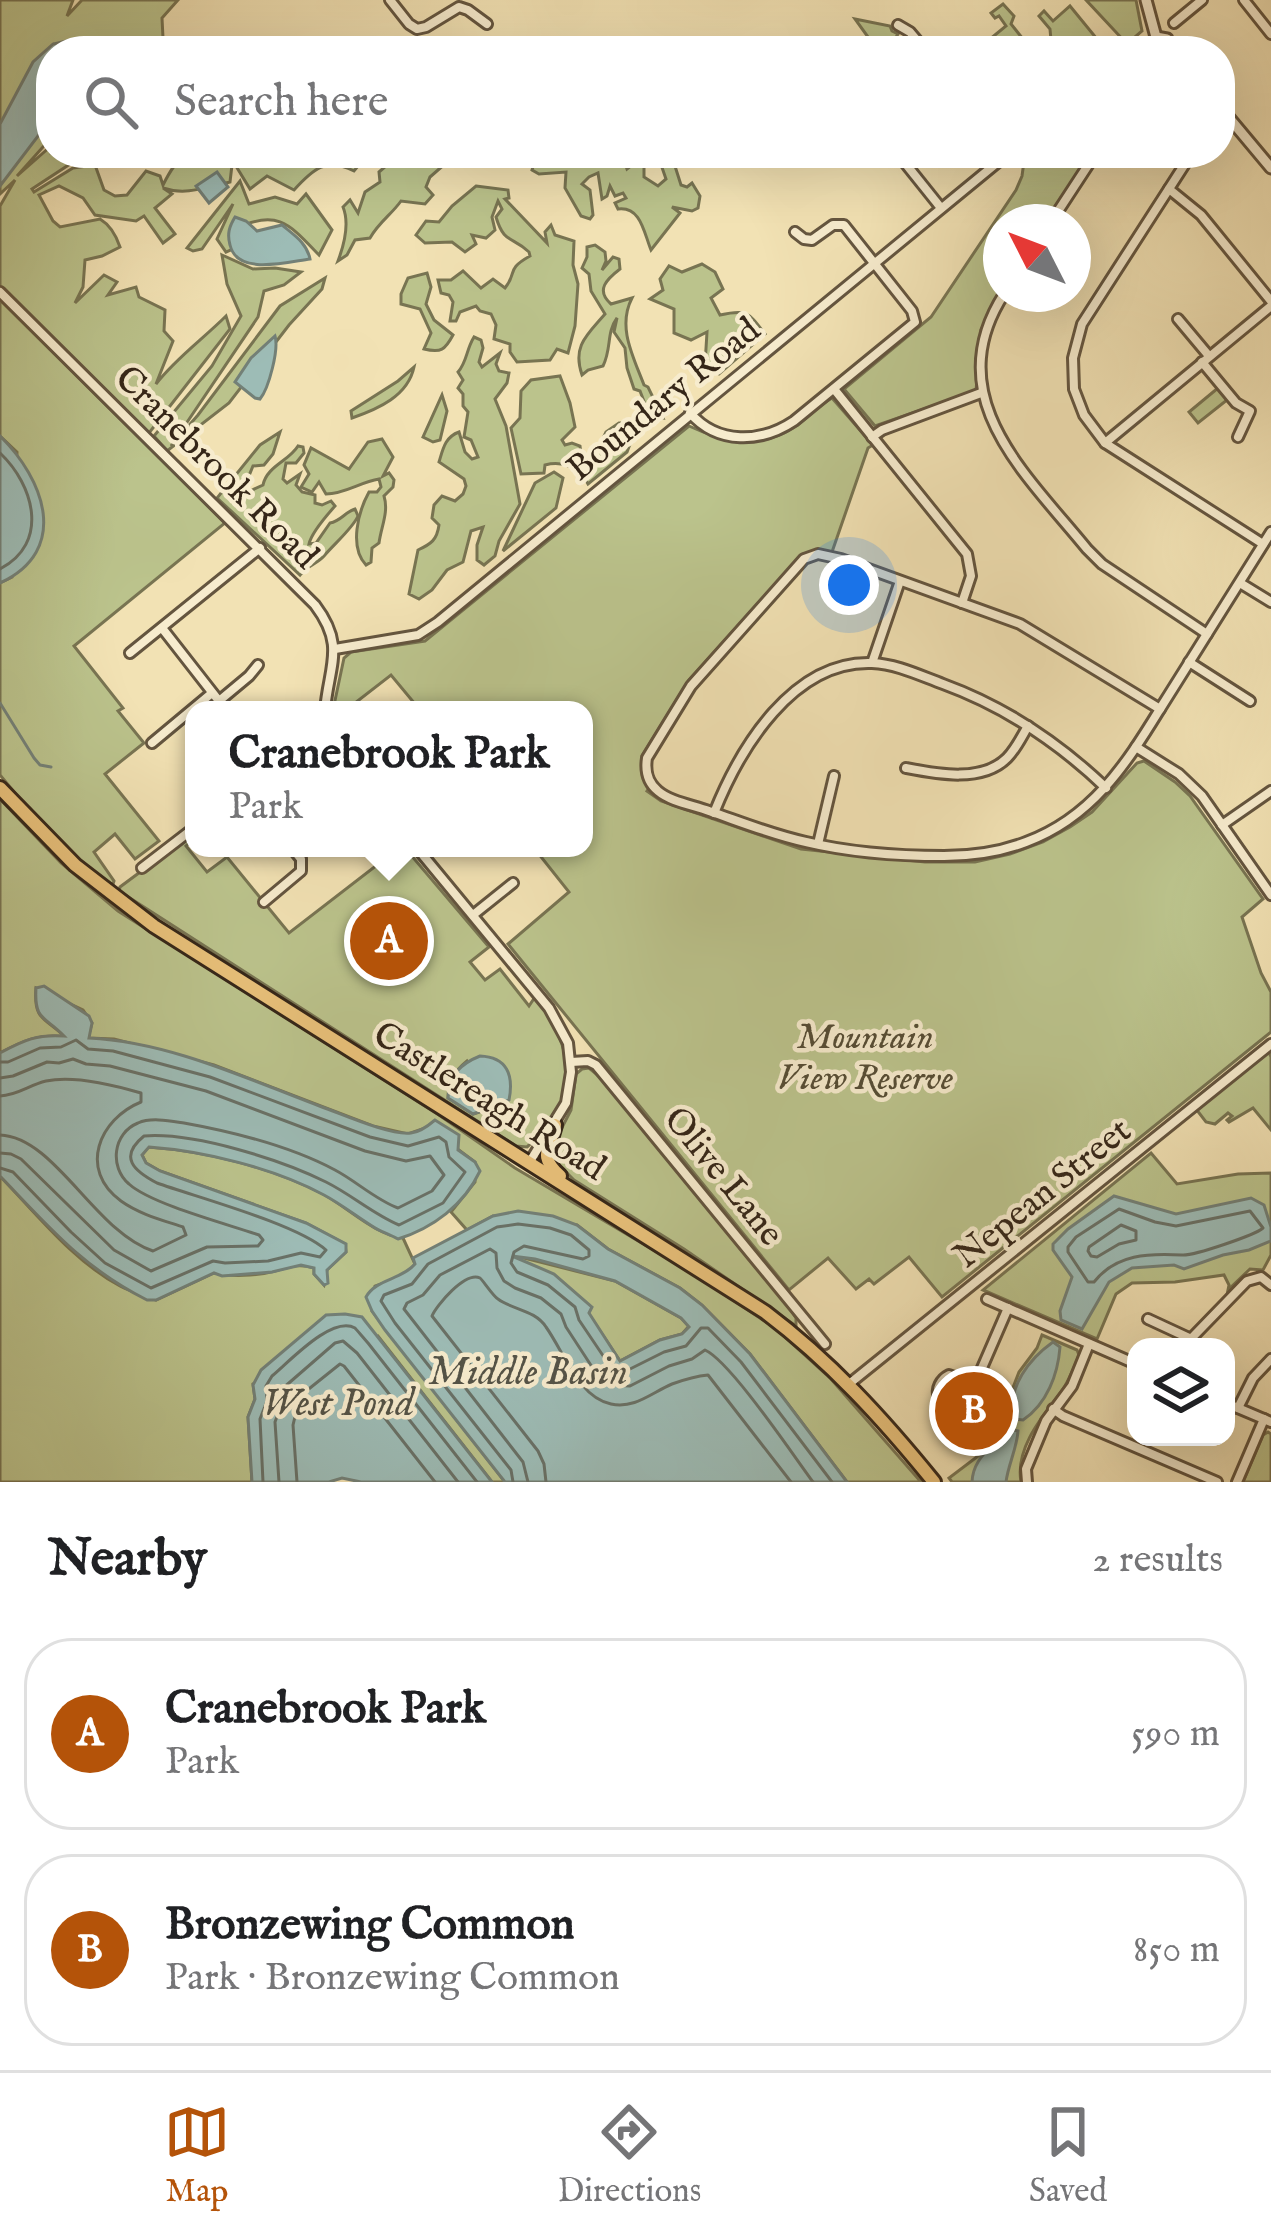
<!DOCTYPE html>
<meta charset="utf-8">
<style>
:root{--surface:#fff;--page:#f6f6f6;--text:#202124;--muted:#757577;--line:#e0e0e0;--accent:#b45309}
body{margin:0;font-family:"IM FELL English",serif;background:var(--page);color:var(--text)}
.controls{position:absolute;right:36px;bottom:36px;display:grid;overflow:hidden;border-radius:24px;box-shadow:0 12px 48px #0002}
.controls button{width:108px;height:108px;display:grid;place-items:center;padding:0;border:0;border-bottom:3px solid var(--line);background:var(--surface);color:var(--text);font:60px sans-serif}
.compass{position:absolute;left:983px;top:204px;width:108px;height:108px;border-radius:50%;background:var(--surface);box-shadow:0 12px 48px #0002;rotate:312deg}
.you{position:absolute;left:849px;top:585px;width:42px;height:42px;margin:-30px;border:9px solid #fff;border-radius:50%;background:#1a73e8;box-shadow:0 0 0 18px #1a73e833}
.badge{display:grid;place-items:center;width:78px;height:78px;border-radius:50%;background:var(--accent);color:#fff;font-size:39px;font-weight:700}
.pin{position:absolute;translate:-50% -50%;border:6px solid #fff;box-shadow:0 3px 12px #0006}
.popup{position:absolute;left:185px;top:701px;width:408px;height:156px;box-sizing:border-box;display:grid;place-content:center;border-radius:24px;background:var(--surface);filter:drop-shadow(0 3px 9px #0005);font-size:39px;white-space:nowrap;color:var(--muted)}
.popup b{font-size:45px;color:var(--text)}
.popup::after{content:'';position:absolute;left:50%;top:100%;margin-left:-24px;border:24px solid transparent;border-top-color:var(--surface)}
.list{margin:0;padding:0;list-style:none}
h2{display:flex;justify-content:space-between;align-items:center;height:156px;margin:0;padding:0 48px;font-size:51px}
h2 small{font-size:39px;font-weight:400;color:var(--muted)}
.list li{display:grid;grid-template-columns:78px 1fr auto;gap:36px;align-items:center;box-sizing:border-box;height:192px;margin:0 24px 24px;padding:0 24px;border:3px solid var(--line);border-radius:48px}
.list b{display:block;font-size:45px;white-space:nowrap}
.list p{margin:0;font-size:39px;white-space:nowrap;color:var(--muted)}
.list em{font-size:39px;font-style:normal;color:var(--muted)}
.icon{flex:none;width:66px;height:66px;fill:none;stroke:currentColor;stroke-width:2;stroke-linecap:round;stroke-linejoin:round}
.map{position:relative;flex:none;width:1271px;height:1482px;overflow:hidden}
.search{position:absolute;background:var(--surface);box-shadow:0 12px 48px #0002;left:36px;right:36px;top:36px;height:132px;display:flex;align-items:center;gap:30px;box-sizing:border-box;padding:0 42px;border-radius:48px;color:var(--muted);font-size:45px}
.sheet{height:588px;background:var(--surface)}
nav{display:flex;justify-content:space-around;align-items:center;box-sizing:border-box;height:168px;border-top:3px solid var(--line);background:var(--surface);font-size:33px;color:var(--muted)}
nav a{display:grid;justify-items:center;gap:6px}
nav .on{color:var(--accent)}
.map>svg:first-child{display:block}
</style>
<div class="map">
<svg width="1271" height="1482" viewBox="0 0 1271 1482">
<rect width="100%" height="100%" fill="#f2e2b4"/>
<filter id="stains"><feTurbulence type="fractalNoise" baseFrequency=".00167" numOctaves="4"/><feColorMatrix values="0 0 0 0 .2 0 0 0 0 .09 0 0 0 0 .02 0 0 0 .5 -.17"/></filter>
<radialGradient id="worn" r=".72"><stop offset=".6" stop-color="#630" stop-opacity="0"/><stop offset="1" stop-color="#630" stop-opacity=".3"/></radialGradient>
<g fill="#bbc38c" stroke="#787452" stroke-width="3" fill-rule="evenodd">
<path d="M0 0H73L67 16 82 0H178L162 18 163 38 151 51H59L54 45 0 144Z"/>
<path d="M1086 0H1136L1142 31 1127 44Z"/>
<path d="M1003 4 1014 16 1011 24 1023 39 1007 51H990L984 44 1006 26 999 16 995 18 991 13Z"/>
<path d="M1070 6 1106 50V51H1042L1051 40 1050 29 1039 16 1044 11 1053 21Z"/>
<path d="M855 19 890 26 892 31 898 34 887 51H878Z"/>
<path d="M51 99V138L17 176 51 146V153H67L70 164 32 189 34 192 73 168 95 165 104 190 115 196 127 195 146 171 160 176 163 185C180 151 186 153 222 153L232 165 230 182C206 187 186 196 163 188L172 194 155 208 175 234 163 243 144 216 136 221 95 215 83 198 59 186 39 195 53 221 60 227 100 219C110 225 116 235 120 247L102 256 85 260 83 287 75 303 104 275 117 282 108 295 136 287 139 297 165 310 164 331 173 341 156 384C175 359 203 339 226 316L230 329 149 433 0 289V206L15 180 0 194V156Z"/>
<path d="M228 153H369L354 171C326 157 313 169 294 190L267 176 250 189Z"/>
<path d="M388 153H449L453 157 430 177 426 187 433 195 425 204 401 201C391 215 379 222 370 238L355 240 347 255 338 261C344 245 350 224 343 207L350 200 358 213 365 192 380 182 379 172 386 166Z"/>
<path d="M537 153H613V158L625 163 627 169 641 158 644 162V177L658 186 666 179 657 153H674L676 156 674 163 681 185 687 187 692 183 700 196 698 208 692 211 672 207 680 213 651 250C644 233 641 206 618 209L615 203 626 198 623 193 615 196 610 186 607 196 602 199 598 173 589 177 582 184 590 190 593 215 590 219 581 216 565 188 566 172 539 174 532 170Z"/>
<path d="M1091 153 1046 222H1001V291L981 330 976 391 875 426 844 389 931 317 1016 190 1022 176 1025 154Z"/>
<path d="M240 181 249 204 275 197 297 204 306 194 332 230 319 255C290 225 278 208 235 229V248L226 252 217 239 233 204 202 249 193 251 187 248Z"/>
<path d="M476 186 508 190 509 198 505 199 547 243 545 232 551 225 555 235 574 241 573 265 578 284 575 326 568 353 557 349 550 360 517 362 510 352V344L494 339 496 325 491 314 480 311 476 306 460 312 456 321H450L453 302 449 295 441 293 438 280H451L463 271 481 288 493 279 505 288C518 272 505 270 530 256L529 252C512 236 504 244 496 217L502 209 498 201 492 217 495 230 486 238 472 235 476 244 465 252 452 242 425 243 416 235 426 221 439 222 452 206Z"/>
<path d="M595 245 605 252 606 261 602 270 613 257 619 259 620 269C607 279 595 290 611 304L632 298C617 327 633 356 644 385L648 387 663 418 650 417 640 391 634 389 627 368 625 348 614 332 617 318C606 333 612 348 603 366L588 370 582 375C572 346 587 335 605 314L591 291 589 274 582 268 587 257V247Z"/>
<path d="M222 255 253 269 275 268 301 272 284 285 264 291 258 317 171 446 198 415 280 306 325 278 322 289 289 325 229 403 167 451 154 436 212 366 241 316 227 284Z"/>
<path d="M702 264 715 272 723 289 711 298 720 315C747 309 748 312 765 334L719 374 705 365 707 332 691 340 674 333V309L650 299 663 290 660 279 669 266 682 272Z"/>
<path d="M427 273 431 287 426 304 434 320 453 335C445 350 441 353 424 349L431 333 420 309 401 304V294L408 278Z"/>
<path d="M0 300 225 523 74 646 123 708 118 711 144 743 105 774 159 841 135 859 115 834 94 852 114 881 113 884 107 883 75 856 29 810 0 775V583L12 577 17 452 0 436Z"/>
<path d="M474 337 481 340 483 348 479 362 482 367 500 353 496 364 499 371 509 373 507 383 495 399 506 426 520 504 499 541 495 556 484 565 477 560V545L483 527 471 531 463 562 447 570 432 590 419 599 409 594 418 550C431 544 437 540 439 525L432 518 434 505 442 496 455 501 463 494 466 486 464 479 439 462C443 449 445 437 459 432L465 452 472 459 478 457 471 440 464 437 468 412 463 406V394L458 388 463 380 458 372C467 362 466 350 474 337Z"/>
<path d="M414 367C408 396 378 409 352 418L351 411 398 381Z"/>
<path d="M560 376 570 403 575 427 562 440 565 445 572 443 580 446 582 461 576 469C565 464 557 462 545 465L544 473 521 474 511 428 520 418 521 391 531 380Z"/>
<path d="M1218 388 1227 400 1198 423 1189 412Z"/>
<path d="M442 395 447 411 440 440 433 442 423 437Z"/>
<path d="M832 398 873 445 868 448 832 552 821 550 803 554 689 680 642 756V772L649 788 647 791 661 801 801 849 925 862H975L1010 854 1043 842 1070 827 1092 812 1137 763 1144 761 1175 782 1190 796 1263 899 1242 917 1261 973 1271 992V1032L942 1297 909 1257 874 1284 869 1279 856 1289 828 1258 789 1290 508 944 569 892 534 848H584V710H420L391 675 346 710H333L344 658 351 652 425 641 689 426C723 442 758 450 793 428 807 419 818 406 832 398Z"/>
<path d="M619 423H625L627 438 630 444 627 452 588 484 584 477 606 432Z"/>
<path d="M280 432 273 454 264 465 253 466 244 488 248 492 263 485C267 466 289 461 298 446L303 447 304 453 296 463H286L283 479 287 483 300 474 296 485 302 492 315 495V503L322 505 331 501 335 506C327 515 311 534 309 544L316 543 330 523C341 521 345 512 355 509L358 516C353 528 334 544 324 556 317 564 308 565 300 575L217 498 260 445Z"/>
<path d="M382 439 393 457 383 476 389 473 394 480 393 487 384 496C389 512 381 527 379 543L372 548 371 562 366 565C349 547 358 512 369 492H377L381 487 379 479C360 482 345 494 326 494L319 482 312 492 301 487 309 474 304 465 311 448 349 469 368 442Z"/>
<path d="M554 472 563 478 556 508 503 551 535 483Z"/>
<path d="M0 799 61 863 118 911 439 1115 515 1168 689 1271 775 1328 831 1379 921 1482H847L750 1354 702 1305 680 1288 608 1249 577 1225 493 1216 467 1230 451 1212 475 1182V1162L428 1127 408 1134 373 1126 214 1065 114 1039 88 1038 92 1023 83 1010 36 988C33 1022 47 1018 65 1037 40 1033 23 1041 0 1053Z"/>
<path d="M194 832V839L186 846 207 872 227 857 289 933 399 848H405L489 947 470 962 485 980 500 969 529 1006 535 997C577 1051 581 1100 527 1147L516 1146 119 891 120 887ZM467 1061 496 1107 473 1114 448 1098C448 1081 455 1071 467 1061Z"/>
<path d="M1268 1050 1271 1057V1130L1253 1108 1229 1122 1227 1120 1232 1116 1228 1113 1215 1124 1206 1122 1196 1109Z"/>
<path d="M589 1068 600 1077 789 1307 796 1318V1326L684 1249 574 1180 552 1158 553 1145 571 1110 576 1074 582 1069Z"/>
<path d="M148 1147C206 1151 270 1167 321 1193 348 1207 373 1234 403 1238L415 1264 406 1275 375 1286 372 1311 505 1482H492L378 1336 253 1384 255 1399 248 1417 252 1482H0V1176C36 1213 73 1261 120 1286 131 1292 144 1295 156 1300L214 1273C231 1277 257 1276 275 1271 290 1267 299 1263 314 1268V1274L324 1285 327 1270 346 1252 345 1244 306 1223 160 1171 146 1163 142 1155Z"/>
<path d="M1151 1153 1177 1184 1238 1174 1271 1173V1255L1263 1270 1250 1269 1228 1290 1229 1285 1224 1275 1175 1282 1132 1283 1116 1294 1097 1339 983 1290Z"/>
<path d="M508 1254 615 1281 681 1318 689 1326 682 1334 660 1340 620 1361 588 1313 526 1264Z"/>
<path d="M1042 1335 1077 1350 1079 1355C1074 1368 1069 1381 1061 1392 1042 1417 1015 1448 1021 1482H952L949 1478 990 1447 1019 1372 1037 1348Z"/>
<path d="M952 1380 996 1400 997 1404 982 1437 973 1435 944 1397 943 1391 946 1383Z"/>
<path d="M1268 1432 1271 1434V1482H1243L1263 1435Z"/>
</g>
<g fill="#9dbcb6" stroke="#738077" stroke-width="3" fill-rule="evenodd">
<path d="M66 41 79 48V51H51V119L0 186V124L33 62 53 44Z"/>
<path d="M217 172 228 187 209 203 196 186Z"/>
<path d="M235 217 246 221 257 231 282 225C294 235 307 243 310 259 287 262 237 276 230 245 227 234 229 227 235 217Z"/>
<path d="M275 336C279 349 269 388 260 399L255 398 235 382 251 358Z"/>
<path d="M0 436C44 479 71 550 0 583Z"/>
<path d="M44 986 89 1016 92 1023 89 1038C170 1042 247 1079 322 1107 342 1114 391 1136 411 1133 420 1132 428 1126 435 1120L459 1135 458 1150 475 1162 480 1171C464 1205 433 1228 398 1239 389 1234 379 1231 372 1226 356 1216 341 1204 324 1195 274 1168 204 1151 149 1147L142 1155 146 1163 160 1171 306 1223 346 1244V1252L327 1270 328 1283 324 1285 314 1274V1268L301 1265 272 1272 222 1276 214 1273 156 1300H147C83 1268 48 1226 0 1176V1053C24 1040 38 1034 64 1036 45 1016 34 1021 36 988Z"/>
<path d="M480 1056C507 1057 514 1075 509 1100L473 1114 448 1098C449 1075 460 1064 480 1056Z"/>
<path d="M1114 1196 1176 1214 1251 1198 1264 1205 1271 1227V1241L1249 1250 1223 1255 1184 1269 1174 1265 1132 1268 1109 1282 1082 1329 1061 1320 1060 1311 1072 1277 1053 1250V1244L1068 1229Z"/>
<path d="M518 1211 553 1216 577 1225 608 1249 680 1288 702 1305 750 1354 847 1482H505L385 1330 372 1311 366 1297C376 1279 401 1280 415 1264L413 1258 493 1216ZM512 1256 535 1259 615 1281 681 1318 689 1327 682 1334 660 1340 620 1361 589 1313 592 1307 554 1274Z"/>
<path d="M345 1314 362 1317 492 1482H361L342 1478 329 1482H252L248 1417 255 1399 253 1385 261 1370 326 1315Z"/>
<path d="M1053 1342 1060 1347C1058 1374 1047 1404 1023 1420L1012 1419C1008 1386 1029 1359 1053 1342Z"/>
<path d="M1006 1428 1018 1431C1017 1448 1008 1465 1006 1482H972C973 1457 993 1448 1006 1428Z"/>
</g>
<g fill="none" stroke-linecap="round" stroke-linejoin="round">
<g stroke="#697167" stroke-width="3">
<path d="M0 453C34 485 50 543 0 569"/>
<path d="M0 1062H8L40 1048 61 1047 76 1040 88 1049 113 1051 210 1077 370 1137 408 1146 439 1137 446 1142 449 1157 465 1172 443 1203 399 1225C373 1214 352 1195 326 1182 282 1160 194 1132 144 1136 118 1157 134 1171 157 1183 199 1198 297 1224 326 1250L320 1257 301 1253 268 1261 225 1263 213 1261 151 1288 105 1263 71 1232 13 1172 0 1168"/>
<path d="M0 1078 13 1076 47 1062 59 1063 73 1059 86 1064 110 1066 206 1091 365 1151 406 1161 430 1156 444 1175 432 1191 398 1208C376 1200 356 1181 335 1170 290 1146 234 1132 184 1123 171 1121 151 1117 138 1123 113 1133 109 1167 129 1184 151 1204 227 1224 259 1235L263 1240 258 1246 207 1247 151 1271 114 1250 21 1159 11 1154 0 1153"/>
<path d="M0 1096C18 1095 29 1085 46 1081 73 1075 114 1085 141 1093V1102C99 1119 78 1170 121 1201 139 1214 162 1220 183 1227L186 1235 153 1251C95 1232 55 1137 0 1135"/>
<path d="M1119 1209 1155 1222 1176 1226 1250 1211 1263 1228C1255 1235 1194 1256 1182 1255 1149 1253 1116 1254 1094 1282H1088L1068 1252V1247L1076 1237Z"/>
<path d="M1121 1225 1136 1231V1240L1119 1244 1097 1257 1091 1256 1088 1251 1089 1247Z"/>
<path d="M263 1482 260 1419 267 1401 266 1386 272 1376C289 1362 332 1315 355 1328 356 1329 367 1342 368 1343L477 1482"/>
<path d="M279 1482 275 1422 281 1406 282 1389 335 1343 343 1341 357 1353 458 1482"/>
<path d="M297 1482 293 1425 300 1396 340 1364 344 1366 435 1482"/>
<path d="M513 1482 511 1470 395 1323 381 1301 384 1295 412 1284 428 1264 497 1227 518 1224 550 1228 571 1235 589 1250V1256L583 1259 524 1246 514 1252 511 1263 517 1272 548 1285 575 1307 579 1320 612 1369 626 1371 664 1352 686 1346 701 1328H708L741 1362 832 1482"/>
<path d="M528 1482 523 1462 404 1309 407 1303 423 1295 440 1275 490 1249 496 1253 497 1268 504 1281 515 1288 541 1298 561 1314 566 1327 596 1373 610 1385 630 1386 669 1366 692 1359 705 1350C730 1361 793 1455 813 1482"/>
<path d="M546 1482 544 1464 538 1451 432 1316C436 1306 465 1271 480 1278 482 1279 493 1296 498 1299 513 1310 535 1310 546 1327 564 1352 578 1397 611 1404 635 1409 651 1393 672 1384 683 1380 697 1376 708 1375L791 1482"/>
</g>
<path stroke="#738077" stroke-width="3" d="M0 703 34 758 40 765 51 767"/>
<g stroke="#64553f" stroke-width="14">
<g id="minor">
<path d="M390 0 409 24 417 29 426 27 459 7 468 10 487 24"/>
<path d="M1244 0 1271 34"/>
<path d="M1174 23 1202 0"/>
<path d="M898 25 910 32 926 51"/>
<path d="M781 51 792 49 801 51"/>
<path d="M1136 51 1149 47"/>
<path d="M897 153 941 208"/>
<path d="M1192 153 1082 324 1073 358 1074 389 1084 415 1105 443 1263 544"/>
<path d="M1169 189 1201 215 1271 301"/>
<path d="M1051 222 1096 153"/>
<path d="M0 292 315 605C346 646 329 665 325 710"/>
<path d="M1004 294C938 397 1026 474 1087 549L1102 564 1207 634"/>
<path d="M1178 319 1209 356"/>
<path d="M1202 362 1236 403 1250 411 1238 437"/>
<path d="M834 389 967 554 971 576 962 603"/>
<path d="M690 413C718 445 761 443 794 421L915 322 912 311 844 225H833L812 240 804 239 795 232"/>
<path d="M872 437 882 430 981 393"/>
<path d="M1105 443 1271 306"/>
<path d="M818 554 841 559 1020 624 1160 709C1125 766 1091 818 1026 842 1000 852 971 856 944 856 901 856 848 852 806 842 773 835 741 822 709 811 693 805 671 802 658 791 647 782 645 771 647 758L691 686 804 559Z"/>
<path d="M1240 583 1271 602"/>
<path d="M162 628 226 710"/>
<path d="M335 649 418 635 438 622 1009 153"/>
<path d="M130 653 260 548"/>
<path d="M1189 662 1250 701"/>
<path d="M872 663 900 581"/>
<path d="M219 701 249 676 258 665"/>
<path d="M1160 709 1271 532"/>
<path d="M152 743 212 693"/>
<path d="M1136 747 1179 774 1202 796 1271 895"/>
<path d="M906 768C937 774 982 783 1007 758 1016 749 1022 736 1028 726"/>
<path d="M714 813C740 748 793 660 872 663 897 664 921 676 943 684 1006 707 1058 742 1106 788"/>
<path d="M1222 825 1271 791"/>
<path d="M818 844 834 776"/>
<path d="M417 848 549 1008 568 1043 571 1072 566 1103 529 1163"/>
<path d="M142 868 194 828"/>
<path d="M264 902 301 871V859L292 848"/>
<path d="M473 915 513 883"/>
<path d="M571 1062 588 1061 596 1065 825 1344"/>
<path d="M987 1299 1136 1364"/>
<path d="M1148 1319 1189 1338"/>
<path d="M1183 1347 1247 1281 1261 1277 1271 1285"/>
<path d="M849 1384 1271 1044"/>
<path d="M975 1384 997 1394 1002 1401 988 1436 978 1443 969 1438 939 1398C935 1389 941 1379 949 1375L975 1384 1008 1308"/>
<path d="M1226 1403 1271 1422"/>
<path d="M1238 1408 1253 1378 1271 1359"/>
<path d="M1053 1409 1063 1416 1217 1482"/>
<path d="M1027 1482 1026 1469 1046 1421 1072 1386 1089 1344"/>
<path d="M1237 1482 1264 1419"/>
</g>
</g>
<g stroke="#64553f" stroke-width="15">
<g id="tertiary">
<path d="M1146 0 1156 37"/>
<path d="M1156 37 1167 39 1171 51"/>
<path d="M1220 107 1271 168"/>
</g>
</g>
<g stroke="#352618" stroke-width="18">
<g id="primary">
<path d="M0 788 75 865 154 926 765 1312C830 1361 883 1419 934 1482"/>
<path d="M555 1125C549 1150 538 1156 560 1176"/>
</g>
</g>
<use href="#minor" stroke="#f7ecce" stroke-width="8"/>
<use href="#tertiary" stroke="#f7ecce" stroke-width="9"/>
<use href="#primary" stroke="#e9c17a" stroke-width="12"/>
</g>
<g text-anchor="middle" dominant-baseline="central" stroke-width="9" stroke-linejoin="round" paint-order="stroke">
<g font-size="36" fill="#352618" stroke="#f7ecce">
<text transform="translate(664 400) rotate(-39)">Boundary Road</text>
<text transform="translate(216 468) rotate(45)">Cranebrook Road</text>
<text transform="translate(489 1102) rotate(32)">Castlereagh Road</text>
<text transform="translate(723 1177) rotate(51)">Olive Lane</text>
<text transform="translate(1043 1194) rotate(-39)">Nepean Street</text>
</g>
<g font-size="36" font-style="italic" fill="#564d35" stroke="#f7ecce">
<text x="865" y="1038">Mountain<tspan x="865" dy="41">View Reserve</tspan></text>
</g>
<g font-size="39" font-style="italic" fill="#545347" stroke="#f7ecce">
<text x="528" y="1373">Middle Basin</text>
<text x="338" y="1404">West Pond</text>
</g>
</g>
<rect width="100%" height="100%" filter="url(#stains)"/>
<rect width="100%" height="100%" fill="url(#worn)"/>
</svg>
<div class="controls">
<button><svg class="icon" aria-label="layers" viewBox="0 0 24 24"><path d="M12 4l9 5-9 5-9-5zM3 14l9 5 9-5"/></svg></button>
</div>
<svg class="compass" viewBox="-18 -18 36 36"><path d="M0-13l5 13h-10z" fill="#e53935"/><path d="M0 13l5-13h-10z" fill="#757577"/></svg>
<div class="you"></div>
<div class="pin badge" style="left:389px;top:941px">A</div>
<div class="popup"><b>Cranebrook Park</b>Park</div>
<div class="pin badge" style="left:974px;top:1411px">B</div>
<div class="search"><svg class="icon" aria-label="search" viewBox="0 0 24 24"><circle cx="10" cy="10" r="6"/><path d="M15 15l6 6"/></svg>Search here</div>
</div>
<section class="sheet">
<h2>Nearby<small>2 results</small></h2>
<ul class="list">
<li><span class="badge">A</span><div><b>Cranebrook Park</b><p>Park</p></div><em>590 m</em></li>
<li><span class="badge">B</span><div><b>Bronzewing Common</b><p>Park · Bronzewing Common</p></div><em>850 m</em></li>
</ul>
</section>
<nav>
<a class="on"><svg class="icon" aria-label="map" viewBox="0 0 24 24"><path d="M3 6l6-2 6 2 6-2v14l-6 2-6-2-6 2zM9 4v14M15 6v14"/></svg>Map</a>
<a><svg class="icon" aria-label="directions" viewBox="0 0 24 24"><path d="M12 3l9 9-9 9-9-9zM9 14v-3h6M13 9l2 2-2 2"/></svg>Directions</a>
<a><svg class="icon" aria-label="saved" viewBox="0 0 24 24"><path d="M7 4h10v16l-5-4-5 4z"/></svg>Saved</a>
</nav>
